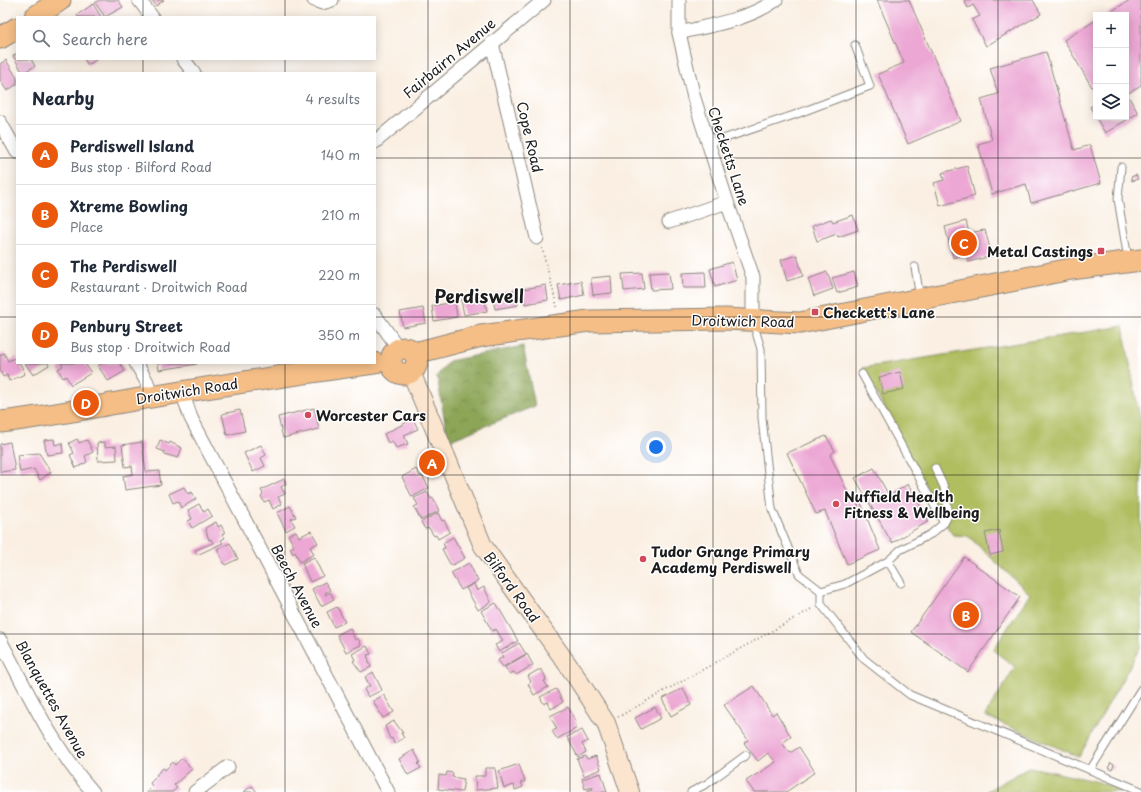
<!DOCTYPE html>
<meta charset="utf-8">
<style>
:root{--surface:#fff;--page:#f6f6f7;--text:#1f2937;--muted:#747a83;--line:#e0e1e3;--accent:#ea580c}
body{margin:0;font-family:"Playpen Sans",sans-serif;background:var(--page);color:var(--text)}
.controls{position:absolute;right:12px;top:12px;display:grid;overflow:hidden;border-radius:0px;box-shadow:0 2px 10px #0003}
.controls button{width:36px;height:36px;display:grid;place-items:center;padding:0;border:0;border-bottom:1px solid var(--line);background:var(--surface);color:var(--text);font:20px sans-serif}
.you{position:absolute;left:656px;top:447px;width:14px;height:14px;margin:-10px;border:3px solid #fff;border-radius:50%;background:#1a73e8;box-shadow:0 0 0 6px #1a73e833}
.badge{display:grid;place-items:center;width:26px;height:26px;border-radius:50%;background:var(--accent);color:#fff;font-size:13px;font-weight:700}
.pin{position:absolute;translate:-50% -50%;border:2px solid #fff;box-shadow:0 1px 4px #0006}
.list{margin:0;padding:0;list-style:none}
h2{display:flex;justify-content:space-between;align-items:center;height:52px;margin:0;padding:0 16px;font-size:17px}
h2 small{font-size:13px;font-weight:400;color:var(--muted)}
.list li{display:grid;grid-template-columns:26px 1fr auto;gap:12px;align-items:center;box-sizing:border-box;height:60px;padding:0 16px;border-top:1px solid var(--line)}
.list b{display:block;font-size:15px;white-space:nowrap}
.list p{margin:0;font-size:13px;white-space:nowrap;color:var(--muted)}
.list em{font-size:13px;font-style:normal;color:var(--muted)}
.icon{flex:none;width:22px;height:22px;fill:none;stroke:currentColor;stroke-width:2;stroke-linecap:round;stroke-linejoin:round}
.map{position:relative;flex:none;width:1141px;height:792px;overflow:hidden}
.search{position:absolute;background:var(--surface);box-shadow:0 2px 10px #0003;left:16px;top:16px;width:360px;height:44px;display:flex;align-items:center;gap:10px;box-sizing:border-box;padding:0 14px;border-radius:0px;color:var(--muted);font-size:15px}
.panel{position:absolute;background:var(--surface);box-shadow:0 2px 10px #0003;left:16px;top:72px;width:360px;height:292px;border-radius:0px}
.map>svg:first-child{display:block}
</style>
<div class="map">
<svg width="1141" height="792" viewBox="0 0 1141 792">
<defs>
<pattern id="forest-crowns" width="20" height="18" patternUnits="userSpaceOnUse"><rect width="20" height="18" fill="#8ca556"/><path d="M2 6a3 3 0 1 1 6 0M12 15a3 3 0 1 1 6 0" fill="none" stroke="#728646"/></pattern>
</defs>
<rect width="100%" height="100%" fill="#fff"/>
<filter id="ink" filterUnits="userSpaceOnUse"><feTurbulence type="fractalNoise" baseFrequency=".025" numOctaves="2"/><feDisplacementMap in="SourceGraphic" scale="8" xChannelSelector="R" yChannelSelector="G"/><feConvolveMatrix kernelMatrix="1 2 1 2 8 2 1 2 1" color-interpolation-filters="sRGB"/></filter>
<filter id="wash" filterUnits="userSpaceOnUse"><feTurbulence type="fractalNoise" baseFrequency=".012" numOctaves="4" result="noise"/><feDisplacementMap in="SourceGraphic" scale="16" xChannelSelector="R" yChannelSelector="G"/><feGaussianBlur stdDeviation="0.9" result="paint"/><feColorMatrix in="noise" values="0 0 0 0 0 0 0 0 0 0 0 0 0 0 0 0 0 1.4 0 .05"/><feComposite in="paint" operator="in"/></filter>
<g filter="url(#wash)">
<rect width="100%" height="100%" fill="#faefe2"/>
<path fill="url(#forest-crowns)" stroke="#546039" d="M523 346 535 406 448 441 437 376 449 361Z"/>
<g fill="#b0be60" stroke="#666d3e">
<path d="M1123 326 1141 425V646L1079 757 985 716 1015 667 993 650 1030 594 968 536 953 535 948 528 863 368Z"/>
<path d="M1030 767 1099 782 1123 792H985Z"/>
</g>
<g id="blocks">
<g fill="#eca7d4">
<path d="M99 0H118L123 7 105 17 95 3Z"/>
<path d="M152 0H164L156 6Z"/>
<path d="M877 0H909L961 121 908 144 878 74 904 63Z"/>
<path d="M964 0H1033L1041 14 986 46 972 20 980 16 973 5 968 8Z"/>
<path d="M1130 0H1141V85L1127 94 1138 113 1105 133 1090 107 1096 103V117H1126V15H1105Z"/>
<path d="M93 4 101 17H78L77 15Z"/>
<path d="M1096 20V94L1064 40Z"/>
<path d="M1046 52 1074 150 1090 145 1101 183 1031 203 1026 184 992 194 978 144 992 140 981 99 998 94 990 68Z"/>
<path d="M17 53V59H31L35 66 23 73 13 56Z"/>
<path d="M84 59H97L88 65Z"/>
<path d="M6 60 17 78V84L7 91 0 80V64Z"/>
<path d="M967 166 975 196 940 206 934 183 944 180 942 173Z"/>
<path d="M1136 175 1138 179 1132 181 1131 177Z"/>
<path d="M853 215 858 230 838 237 837 234 817 241 812 226 831 219 833 222Z"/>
<path d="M966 221 969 233 985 230 992 256 968 262 966 254 953 258 945 227Z"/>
<path d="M797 255 803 276 787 281 781 260Z"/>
<path d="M732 262 737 280 715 287 710 269Z"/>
<path d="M669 272 671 289 651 290 649 273Z"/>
<path d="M705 272 706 288H683L682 273Z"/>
<path d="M827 272 833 289 814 296 808 279Z"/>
<path d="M854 272 858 287 837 293 832 278Z"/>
<path d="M642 273 644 289 624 291 622 274Z"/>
<path d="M611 276 612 293 593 295 591 278Z"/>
<path d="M581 281 584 295 561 300 558 285Z"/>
<path d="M546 285 548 300 525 304 523 289Z"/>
<path d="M515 290 518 305 495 309 492 294Z"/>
<path d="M484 296 487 311 464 315 461 300Z"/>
<path d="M455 302 457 317 434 321 432 306Z"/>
<path d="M423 308 426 323 403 327 400 312Z"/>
<path d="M4 353 8 361 17 357V363H20L25 374 9 381 7 375 3 377 0 370V355Z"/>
<path d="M25 363H48L49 365 33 375Z"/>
<path d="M61 363H85L91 373 71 385 66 376 63 378 58 369 63 366Z"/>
<path d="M103 363H120L125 371 108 381 98 366Z"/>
<path d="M158 363H197V364L159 370Z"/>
<path d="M900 372 904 389 883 394 879 377Z"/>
<path d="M314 408 319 429 283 438 278 417Z"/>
<path d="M240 410 245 431 227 435 222 414Z"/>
<path d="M413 419 418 429 404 435 408 444 396 448 392 441 388 443 384 434Z"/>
<path d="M826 436 835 451 830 455 850 497 858 496 880 550 847 564 825 511 816 514 787 453Z"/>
<path d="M54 439 55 445 62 443 63 453 47 455 44 440Z"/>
<path d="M77 439 79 443 87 440 93 452 85 456 87 462 76 468 70 455 74 453 69 443Z"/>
<path d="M160 440 169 444 170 442 182 448 178 458 164 454 165 452 157 449Z"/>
<path d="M10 442 15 470 0 472V444Z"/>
<path d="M105 442V447L116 446 117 460 98 461 97 443Z"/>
<path d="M142 442 146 472 159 471 161 485 125 490 123 476 133 474 132 466 125 467 122 445Z"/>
<path d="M261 445 266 455 261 458 265 466 253 472 244 453Z"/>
<path d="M39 453 51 472 40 480 34 469 20 472 17 455Z"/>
<path d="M874 468 889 496 908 484 929 521 892 543 855 478Z"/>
<path d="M416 469 420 476 422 475 429 488 412 497 402 477Z"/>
<path d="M284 479 286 484 281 487 285 494 278 497 282 504 273 509 269 500 264 502 261 496 263 494 261 490Z"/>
<path d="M184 487 188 494 192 492 196 499 181 508 178 501 173 503 169 494Z"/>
<path d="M427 492 431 499 433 498 439 511 421 520 414 507 418 505 414 498Z"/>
<path d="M199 504 204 512 208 509 212 516 192 528 188 521 192 519 188 510Z"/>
<path d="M290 506 296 517 291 519 295 526 286 531 277 513Z"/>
<path d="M438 513 442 521 444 520 450 532 438 539 436 535 434 536 429 528 425 529 421 522Z"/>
<path d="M216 522 218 527 221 525 225 533 222 534 225 538 221 540 223 543 197 555 195 550 213 543 211 539 209 540 205 528Z"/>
<path d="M999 530 1003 552 990 555 985 533Z"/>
<path d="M296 531 299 537 311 531 318 543 310 547 314 554 300 562 295 552 293 554 290 548 294 546 288 535Z"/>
<path d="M453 537 465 558 451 566 442 549 445 548 443 543Z"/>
<path d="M230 543 238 559 225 565 217 549Z"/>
<path d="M314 557 323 576 310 582 302 563Z"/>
<path d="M964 557 1020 597 968 672 911 632Z"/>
<path d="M469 563 478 581 461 590 451 573Z"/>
<path d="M325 582 330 590 325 593 326 595 330 592 334 599 321 606 312 589Z"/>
<path d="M474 584 477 591 484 587 491 602 478 610 466 588Z"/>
<path d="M496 603 518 641 499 652 495 645 503 641 496 629 492 631 481 611Z"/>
<path d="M337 607 345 622 334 627 327 612Z"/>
<path d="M350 628 355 640 358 638 361 645 346 652 337 635Z"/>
<path d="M519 643 526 654 503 667 498 660 503 657 501 654Z"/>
<path d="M367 646 371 654 367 655 371 667 361 672 353 661 355 660 352 654Z"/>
<path d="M527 654 533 665 516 675 514 672 509 674 505 667Z"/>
<path d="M538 670H542L545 676 546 680 544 681 548 687 534 695 528 684 531 682 528 676Z"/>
<path d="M373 672 382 690 368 697 364 689 370 686 365 677Z"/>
<path d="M754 686 772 715 776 712 791 737 782 743 790 753 799 747 815 772 786 792H754L746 781 776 762 768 753 758 761 744 743 748 740 724 705Z"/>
<path d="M683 688 691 705 671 716 662 699Z"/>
<path d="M556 689 563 702 551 709 548 702 544 704 540 697Z"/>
<path d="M384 695 394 712 383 718 373 701Z"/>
<path d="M568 707 576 722 575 723 577 728 557 739 552 731 557 729 550 716Z"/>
<path d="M655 707 661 718 641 729 635 718Z"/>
<path d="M394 721 403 733H401L404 738 394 744 392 738 390 739 385 726Z"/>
<path d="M582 730 588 741 582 744 586 752 578 757 567 737Z"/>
<path d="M414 750 420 762 418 764 421 768 408 775 399 759Z"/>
<path d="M585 756 587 759 596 756 601 769 584 776 577 759Z"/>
<path d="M182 758 192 769 174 785 177 788 172 792H146L152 786 150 783 157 776 156 775 163 768 165 770 173 762 175 765Z"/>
<path d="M1111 763 1114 765 1112 770 1108 768Z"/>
<path d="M519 764 525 782H521L523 787 515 790 514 785 504 788 499 771Z"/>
<path d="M485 768H495L498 788 476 790 475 776H485Z"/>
<path d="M447 772 453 773 452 777 464 779 462 792 438 789 439 775 446 776Z"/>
<path d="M601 773 607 792H588V790L593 789 592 787 585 789 582 779Z"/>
<path d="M252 786 257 792H243L245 791Z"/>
</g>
</g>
</g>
<g filter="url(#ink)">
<use href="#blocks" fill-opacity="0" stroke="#8b867f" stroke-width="1"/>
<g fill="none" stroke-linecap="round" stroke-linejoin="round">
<g stroke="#8b867f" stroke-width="9">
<g id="service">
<path d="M708 144 794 115 870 86 855 45"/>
<path d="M1121 167 1118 199 1128 259"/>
<path d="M915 267 920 298"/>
<path d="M753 322 761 349 762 418 772 509 799 574 821 591"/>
<path d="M862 374 944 523"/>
<path d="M888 561 900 550 931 534 944 523 949 514 944 487 935 468"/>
<path d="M821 591V604L864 659 910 695 1141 791"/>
<path d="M821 591 845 584 888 561 901 583"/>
<path d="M1090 770 1141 689"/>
<path d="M691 792 708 783 746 755"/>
</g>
</g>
<g stroke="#8b867f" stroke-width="15">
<g id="minor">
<path d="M139 0 152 17"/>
<path d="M314 0 322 3 332 0"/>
<path d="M679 0V33L694 98 727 202 753 277V320"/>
<path d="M679 33C711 25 748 20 776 0"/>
<path d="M492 43 537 238"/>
<path d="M183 59 194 73"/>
<path d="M0 122 17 152"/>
<path d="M375 142 544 0"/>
<path d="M669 222 727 202"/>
<path d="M375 315 399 349"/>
<path d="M136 363 147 382 151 397"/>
<path d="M182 392 191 418 388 792"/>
<path d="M0 640C28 692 53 748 93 792"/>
<path d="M195 792 228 767"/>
</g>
</g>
<g stroke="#8b867f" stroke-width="20">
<path id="secondary" d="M411 372 483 546 573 672 606 723 630 792"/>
</g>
<g stroke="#8b867f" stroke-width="23">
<g id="primary">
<path d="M35 17 60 0"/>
<path d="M0 38 17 28"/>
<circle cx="404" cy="361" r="13"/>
<path d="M415 355 423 351 481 336 589 321 726 319 800 323 1071 269 1141 260"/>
<path d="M0 422C39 418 78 410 117 403 202 388 288 375 374 363"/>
</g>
</g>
<g stroke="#8b867f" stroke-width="2" stroke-dasharray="1 3" stroke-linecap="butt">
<path d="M542 248 558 310"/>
<path d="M618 717 813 608"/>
</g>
<use href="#service" stroke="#fff" stroke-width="7"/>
<use href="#minor" stroke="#fff" stroke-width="13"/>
<use href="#secondary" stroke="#fbe5cf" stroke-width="18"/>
<use href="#primary" stroke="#f5be86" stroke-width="21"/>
</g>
</g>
<path fill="none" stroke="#1c1c1c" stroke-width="1" stroke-opacity="0.55" d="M143 0V17M285 0V17M428 0V792M570 0V792M713 0V792M856 0V792M998 0V792M143 59V73M285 59V73M0 158H17M375 158H1141M0 317H17M375 317H1141M143 363V792M285 363V792M0 475H1141M0 634H1141"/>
<g fill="#d1495b" stroke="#fff" stroke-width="1.5">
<rect x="1097" y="247" width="8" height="8" rx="2"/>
<rect x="811" y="308" width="8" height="8" rx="2"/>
<circle cx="308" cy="415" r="4"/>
<circle cx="836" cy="504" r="4"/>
<circle cx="643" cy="559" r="4"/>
</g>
<g text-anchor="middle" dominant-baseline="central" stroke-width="3" stroke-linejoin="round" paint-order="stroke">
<g font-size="14" fill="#1c1c1c" stroke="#fff">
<text transform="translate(449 58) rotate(-40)">Fairbairn Avenue</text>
<text transform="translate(530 137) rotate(77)">Cope Road</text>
<text transform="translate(729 156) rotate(72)">Checketts Lane</text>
<text transform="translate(743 321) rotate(1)">Droitwich Road</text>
<text transform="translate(187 391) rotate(-9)">Droitwich Road</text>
<text transform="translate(297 586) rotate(62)">Beech Avenue</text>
<text transform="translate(512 587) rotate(54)">Bilford Road</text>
<text transform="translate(52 699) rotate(61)">Blanquettes Avenue</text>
</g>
<g font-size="14" font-weight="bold" fill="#1c1c1c" stroke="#fff" text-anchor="start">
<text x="1093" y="251" text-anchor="end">Metal Castings</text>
<text x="823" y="312">Checkett's Lane</text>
<text x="316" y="415">Worcester Cars</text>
<text x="844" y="496">Nuffield Health<tspan x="844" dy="16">Fitness &amp; Wellbeing</tspan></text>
<text x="651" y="551">Tudor Grange Primary<tspan x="651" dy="16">Academy Perdiswell</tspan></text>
</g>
<g font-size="18" font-weight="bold" fill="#1c1c1c" stroke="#fff">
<text x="479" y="295">Perdiswell</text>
</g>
</g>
</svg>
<div class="controls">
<button>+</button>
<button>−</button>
<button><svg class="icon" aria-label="layers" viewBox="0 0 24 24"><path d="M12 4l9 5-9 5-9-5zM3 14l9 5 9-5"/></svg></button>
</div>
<div class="you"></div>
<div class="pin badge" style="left:432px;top:463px">A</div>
<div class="pin badge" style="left:966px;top:615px">B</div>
<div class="pin badge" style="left:964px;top:243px">C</div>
<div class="pin badge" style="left:86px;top:403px">D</div>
<div class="search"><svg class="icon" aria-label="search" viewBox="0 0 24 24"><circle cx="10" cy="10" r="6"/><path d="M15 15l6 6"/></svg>Search here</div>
<section class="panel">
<h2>Nearby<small>4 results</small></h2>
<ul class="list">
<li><span class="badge">A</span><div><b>Perdiswell Island</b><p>Bus stop · Bilford Road</p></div><em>140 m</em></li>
<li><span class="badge">B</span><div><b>Xtreme Bowling</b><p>Place</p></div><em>210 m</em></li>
<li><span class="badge">C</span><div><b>The Perdiswell</b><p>Restaurant · Droitwich Road</p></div><em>220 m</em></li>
<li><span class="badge">D</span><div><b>Penbury Street</b><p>Bus stop · Droitwich Road</p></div><em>350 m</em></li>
</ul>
</section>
</div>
